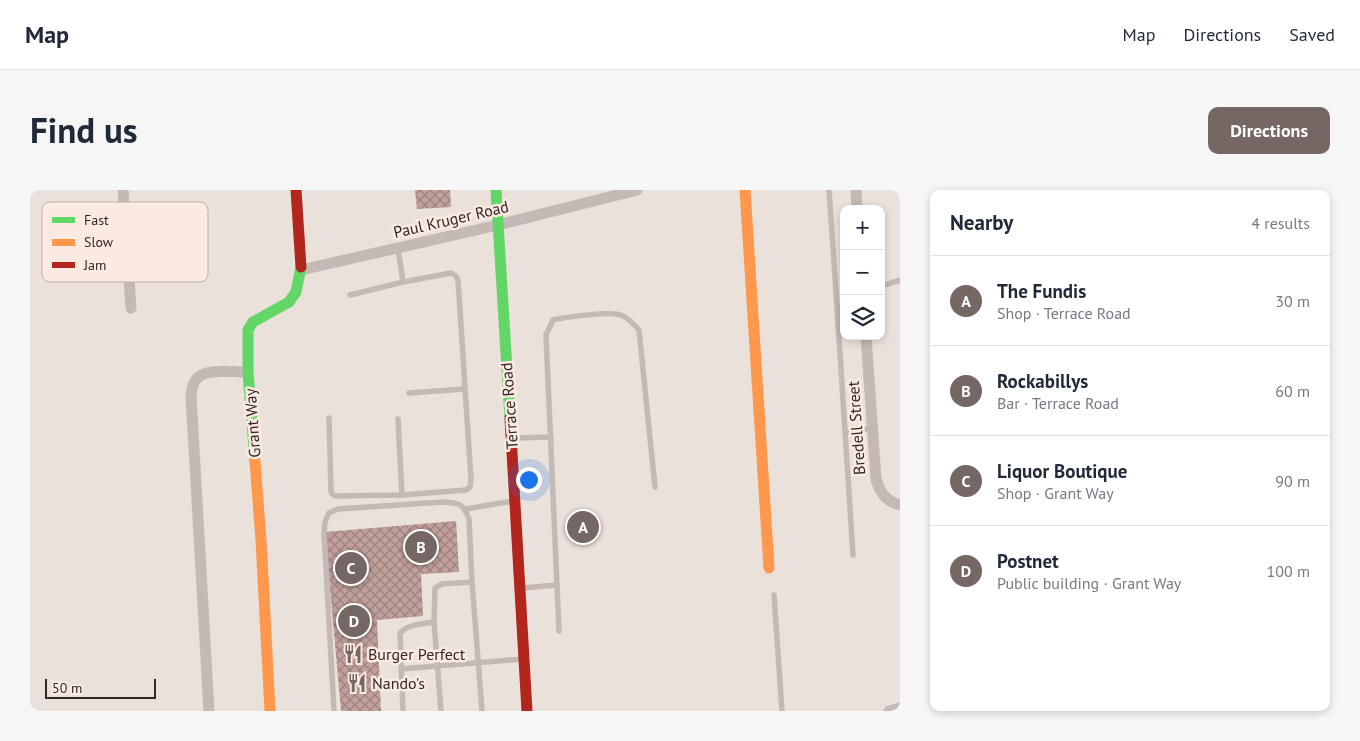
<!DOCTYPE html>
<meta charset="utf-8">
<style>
:root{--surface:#fff;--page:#f6f6f7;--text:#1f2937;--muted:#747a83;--line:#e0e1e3;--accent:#746764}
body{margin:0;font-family:"PT Sans",sans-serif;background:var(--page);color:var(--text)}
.controls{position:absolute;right:15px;top:15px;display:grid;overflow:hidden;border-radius:10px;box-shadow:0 2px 8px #0003}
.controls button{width:45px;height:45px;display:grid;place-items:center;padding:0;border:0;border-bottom:1px solid var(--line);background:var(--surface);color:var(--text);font:25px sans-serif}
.scale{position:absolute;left:15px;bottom:12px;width:111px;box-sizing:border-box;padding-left:5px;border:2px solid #342624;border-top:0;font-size:14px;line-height:18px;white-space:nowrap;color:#342624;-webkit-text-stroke:4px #faeae1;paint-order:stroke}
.you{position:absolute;left:498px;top:289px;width:18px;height:18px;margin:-12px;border:4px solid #fff;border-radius:50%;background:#1a73e8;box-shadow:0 0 0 8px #1a73e833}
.badge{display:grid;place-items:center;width:32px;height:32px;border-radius:50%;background:var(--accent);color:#fff;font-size:16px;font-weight:700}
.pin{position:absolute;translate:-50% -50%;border:2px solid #fff;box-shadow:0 1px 5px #0006}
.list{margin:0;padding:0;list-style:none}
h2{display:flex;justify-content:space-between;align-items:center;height:65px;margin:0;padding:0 20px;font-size:21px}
h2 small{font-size:16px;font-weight:400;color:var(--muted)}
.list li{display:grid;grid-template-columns:32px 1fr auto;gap:15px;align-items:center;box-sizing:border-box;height:90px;padding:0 20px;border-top:1px solid var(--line)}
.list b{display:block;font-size:19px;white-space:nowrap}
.list p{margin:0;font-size:16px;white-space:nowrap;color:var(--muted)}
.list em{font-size:16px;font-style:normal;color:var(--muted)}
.icon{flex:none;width:28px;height:28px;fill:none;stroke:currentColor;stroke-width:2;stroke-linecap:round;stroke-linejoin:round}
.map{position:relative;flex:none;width:870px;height:521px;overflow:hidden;border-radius:10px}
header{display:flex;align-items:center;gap:30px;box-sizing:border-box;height:70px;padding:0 25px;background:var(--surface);border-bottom:1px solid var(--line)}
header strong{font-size:24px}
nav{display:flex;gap:28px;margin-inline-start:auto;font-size:18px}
.intro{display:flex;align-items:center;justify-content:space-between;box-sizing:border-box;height:120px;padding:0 30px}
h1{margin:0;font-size:35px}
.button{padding:12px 22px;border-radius:10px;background:var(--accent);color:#fff;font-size:18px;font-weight:700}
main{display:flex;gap:30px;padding:0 30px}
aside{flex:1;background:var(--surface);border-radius:10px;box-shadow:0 2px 8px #0003}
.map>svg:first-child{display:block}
</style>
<header>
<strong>Map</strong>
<nav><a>Map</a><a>Directions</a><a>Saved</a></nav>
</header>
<div class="intro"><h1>Find us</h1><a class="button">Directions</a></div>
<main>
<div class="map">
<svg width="870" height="521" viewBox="0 0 870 521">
<defs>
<pattern id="building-cross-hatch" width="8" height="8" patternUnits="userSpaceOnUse" patternTransform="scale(1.25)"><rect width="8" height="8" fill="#c1a09b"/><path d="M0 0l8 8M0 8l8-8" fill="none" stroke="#9e827e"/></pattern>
</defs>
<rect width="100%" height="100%" fill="#ebe1db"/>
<g fill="url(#building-cross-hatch)">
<path d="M385 0H420L421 17 387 19Z"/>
<path d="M426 331 429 382 391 384 393 426 347 430 351 521H311L295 342Z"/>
</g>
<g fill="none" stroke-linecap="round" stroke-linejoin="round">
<g stroke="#c4b9b5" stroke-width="5.5">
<path d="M799 0 807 117H814"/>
<path d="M851 96 870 90"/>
<path d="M320 105 373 92"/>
<path d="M807 117 823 365"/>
<path d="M379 203 434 199"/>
<path d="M299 228 301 301 302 304 305 306 372 305 436 300 440 297 441 289 428 90 426 86 421 83 373 92 368 58"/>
<path d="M368 229 372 305"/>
<path d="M815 243 842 238"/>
<path d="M483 248 521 247"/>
<path d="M436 319 483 311"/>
<path d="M493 398 527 395"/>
<path d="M744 405 752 521"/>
<path d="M529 441 516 145 523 130C535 127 580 121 591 125 599 128 603 134 609 140L625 297"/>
<path d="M371 479 493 469"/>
<path d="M304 521 294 343 295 332 299 323 308 319 413 312C429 313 433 313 439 329L442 392 452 521"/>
<path d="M373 521 370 443C378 434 393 434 404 432"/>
<path d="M411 521 404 432 405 398 412 394 442 392"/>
</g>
<g stroke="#c4b9b5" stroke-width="11">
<path d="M93 0 101 118"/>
<path d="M826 0 827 19"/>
<path d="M271 80 468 35 607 0"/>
<path d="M836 146 846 289C850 303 856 311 870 315"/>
<path d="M179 521 161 206C162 201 162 195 165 191 173 177 204 182 218 182"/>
<path d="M859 521 870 518"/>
</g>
<g stroke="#63d668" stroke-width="11">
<path d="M466 0 480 228"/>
<path d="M224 259 218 182V140L223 132 259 112 266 102 271 77"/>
</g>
<g stroke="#ff974d" stroke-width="11">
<path d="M715 0 739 378"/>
<path d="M224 259 231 350 240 521"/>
</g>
<g stroke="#b3261e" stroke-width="11">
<path d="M266 0 271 77"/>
<path d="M480 228 497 521"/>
</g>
</g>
<defs>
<g id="restaurant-bare" transform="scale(1.5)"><path d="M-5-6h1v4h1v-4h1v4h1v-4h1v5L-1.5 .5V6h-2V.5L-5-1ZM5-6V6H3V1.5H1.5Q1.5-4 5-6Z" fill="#746764" stroke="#faeae1" stroke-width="2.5" paint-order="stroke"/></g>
</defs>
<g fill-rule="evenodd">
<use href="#restaurant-bare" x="323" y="464"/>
<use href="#restaurant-bare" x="327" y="493"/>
</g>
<g text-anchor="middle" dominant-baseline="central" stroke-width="5" stroke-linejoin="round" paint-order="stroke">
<g font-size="16" fill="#342624" stroke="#faeae1">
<text transform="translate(421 29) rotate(-13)">Paul Kruger Road</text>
<text transform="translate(479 216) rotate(-94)">Terrace Road</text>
<text transform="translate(222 233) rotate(-94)">Grant Way</text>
<text transform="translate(826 238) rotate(-94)">Bredell Street</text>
</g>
<g font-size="16" fill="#342624" stroke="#faeae1" text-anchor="start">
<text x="338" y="464">Burger Perfect</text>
<text x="342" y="493">Nando's</text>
</g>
</g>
<rect x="12" y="12" width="166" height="80" rx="8" fill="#faeae1" stroke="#bfafa8" stroke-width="1"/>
<rect x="22" y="27" width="23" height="6" fill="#63d668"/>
<rect x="22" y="49" width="23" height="7" fill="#ff974d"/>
<rect x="22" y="72" width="23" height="6" fill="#b3261e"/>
<g font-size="14" fill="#342624">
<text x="54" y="35">Fast</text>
<text x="54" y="57">Slow</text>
<text x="54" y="80">Jam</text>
</g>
</svg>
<div class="controls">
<button>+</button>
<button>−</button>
<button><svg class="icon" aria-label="layers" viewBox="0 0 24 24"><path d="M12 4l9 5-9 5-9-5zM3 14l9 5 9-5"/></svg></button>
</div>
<div class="scale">50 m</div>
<div class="you"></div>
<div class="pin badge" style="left:553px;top:337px">A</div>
<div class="pin badge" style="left:391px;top:357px">B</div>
<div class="pin badge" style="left:321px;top:378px">C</div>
<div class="pin badge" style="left:324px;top:431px">D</div>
</div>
<aside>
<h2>Nearby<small>4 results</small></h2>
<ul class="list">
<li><span class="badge">A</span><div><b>The Fundis</b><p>Shop · Terrace Road</p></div><em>30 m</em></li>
<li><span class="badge">B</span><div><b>Rockabillys</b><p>Bar · Terrace Road</p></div><em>60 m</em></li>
<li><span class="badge">C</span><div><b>Liquor Boutique</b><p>Shop · Grant Way</p></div><em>90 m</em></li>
<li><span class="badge">D</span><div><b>Postnet</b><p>Public building · Grant Way</p></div><em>100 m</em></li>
</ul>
</aside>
</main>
